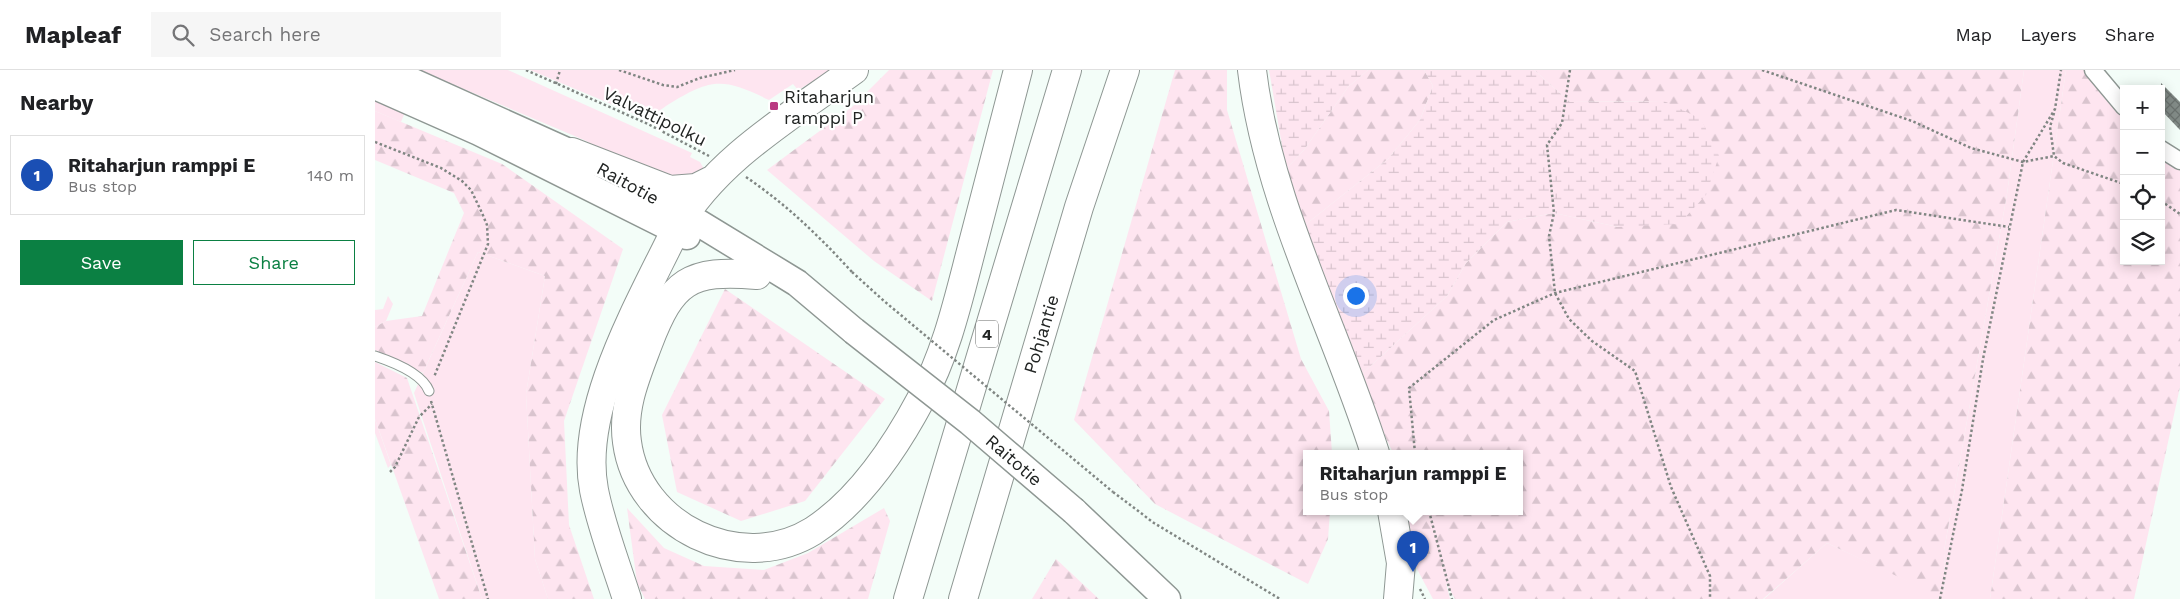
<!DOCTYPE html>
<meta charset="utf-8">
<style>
:root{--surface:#fff;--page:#f6f6f6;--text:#202124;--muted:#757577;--line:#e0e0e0;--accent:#0b8043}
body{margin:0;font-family:"Work Sans",sans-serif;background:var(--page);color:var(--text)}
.controls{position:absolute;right:15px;top:15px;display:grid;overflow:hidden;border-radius:0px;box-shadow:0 2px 12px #0003}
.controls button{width:45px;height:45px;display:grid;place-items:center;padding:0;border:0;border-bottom:1px solid var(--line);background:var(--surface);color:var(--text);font:25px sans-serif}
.you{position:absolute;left:980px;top:225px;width:18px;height:18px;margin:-12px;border:4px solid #fff;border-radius:50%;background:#1a73e8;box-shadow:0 0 0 8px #1a73e833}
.badge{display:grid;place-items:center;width:32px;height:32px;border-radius:50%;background:var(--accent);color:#fff;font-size:16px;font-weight:700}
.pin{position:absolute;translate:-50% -41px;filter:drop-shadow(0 1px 2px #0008)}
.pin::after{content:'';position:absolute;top:26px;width:18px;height:15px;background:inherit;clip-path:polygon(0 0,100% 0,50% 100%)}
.popup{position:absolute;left:928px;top:380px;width:220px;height:65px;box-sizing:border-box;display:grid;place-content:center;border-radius:0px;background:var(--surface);filter:drop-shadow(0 1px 4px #0005);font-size:16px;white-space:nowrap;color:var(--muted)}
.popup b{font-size:19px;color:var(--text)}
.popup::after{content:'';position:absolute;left:50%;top:100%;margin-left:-10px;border:10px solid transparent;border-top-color:var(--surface)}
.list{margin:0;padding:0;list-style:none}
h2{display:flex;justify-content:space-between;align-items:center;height:65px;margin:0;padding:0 20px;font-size:21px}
h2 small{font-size:16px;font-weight:400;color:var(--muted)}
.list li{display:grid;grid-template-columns:32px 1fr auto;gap:15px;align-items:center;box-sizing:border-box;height:80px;margin:0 10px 10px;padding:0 10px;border:1px solid var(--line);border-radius:0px}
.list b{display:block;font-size:19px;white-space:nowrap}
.list p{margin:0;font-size:16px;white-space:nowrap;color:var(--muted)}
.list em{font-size:16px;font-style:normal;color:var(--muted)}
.actions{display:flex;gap:10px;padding:15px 20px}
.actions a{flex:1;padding:11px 0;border:1px solid var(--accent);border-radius:0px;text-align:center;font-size:18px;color:var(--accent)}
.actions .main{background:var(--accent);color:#fff}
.icon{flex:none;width:28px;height:28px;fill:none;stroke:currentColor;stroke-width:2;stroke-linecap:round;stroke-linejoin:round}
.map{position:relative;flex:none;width:1805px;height:529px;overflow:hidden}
header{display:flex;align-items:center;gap:30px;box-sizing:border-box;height:70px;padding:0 25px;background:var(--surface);border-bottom:1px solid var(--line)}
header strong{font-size:24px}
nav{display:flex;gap:28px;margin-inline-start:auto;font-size:18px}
.search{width:350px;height:45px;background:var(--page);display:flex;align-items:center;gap:12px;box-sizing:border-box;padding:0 18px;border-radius:0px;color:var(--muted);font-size:19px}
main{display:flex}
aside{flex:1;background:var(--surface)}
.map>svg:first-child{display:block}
</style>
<header>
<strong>Mapleaf</strong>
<div class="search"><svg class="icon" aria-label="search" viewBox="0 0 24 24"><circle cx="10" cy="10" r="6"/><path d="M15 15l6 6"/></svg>Search here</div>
<nav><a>Map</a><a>Layers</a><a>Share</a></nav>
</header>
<main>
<aside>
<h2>Nearby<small></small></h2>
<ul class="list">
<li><span class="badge" style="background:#1a4fb4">1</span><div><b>Ritaharjun ramppi E</b><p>Bus stop</p></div><em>140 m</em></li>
</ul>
<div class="actions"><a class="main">Save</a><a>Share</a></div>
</aside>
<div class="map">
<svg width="1805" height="529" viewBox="0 0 1805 529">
<defs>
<pattern id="forest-firs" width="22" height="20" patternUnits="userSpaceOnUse" patternTransform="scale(1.25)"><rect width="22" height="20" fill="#fee5f0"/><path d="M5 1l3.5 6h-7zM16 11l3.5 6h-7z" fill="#d9c4ce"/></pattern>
<pattern id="wetland-marsh" width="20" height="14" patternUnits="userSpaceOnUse" patternTransform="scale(1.25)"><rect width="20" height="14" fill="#fee5f0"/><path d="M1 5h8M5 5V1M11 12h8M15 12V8" fill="none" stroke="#d9c4ce"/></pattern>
<pattern id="building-cross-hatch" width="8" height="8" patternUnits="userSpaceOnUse" patternTransform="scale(1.25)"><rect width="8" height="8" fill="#828b87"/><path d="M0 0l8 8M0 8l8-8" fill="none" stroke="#6a716e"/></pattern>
</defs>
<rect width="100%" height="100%" fill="#f3fdf8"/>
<g fill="#fee5f0">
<path d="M44 0H133L317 83 315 87 325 92 329 99 315 105H293L244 88 209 70Z"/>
<path d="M155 0H457L423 20 418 14 394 30C347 7 336 8 291 36 284 41 276 47 267 47Z"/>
<path d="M1649 0H1691L1615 529H1389L1452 473 1570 528 1569 481 1632 124Z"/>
<path d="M0 23 32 37 26 52 0 41Z"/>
<path d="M103 182 170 206 151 324 160 489 173 529H107L39 323Z"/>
<path d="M13 226 18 234 11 251 0 257V240L8 239Z"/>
<path d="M0 349 16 395 13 398 0 363Z"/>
</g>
<g fill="url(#forest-firs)">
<path d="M514 0H618L557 231 499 191 392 100 477 37Z"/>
<path d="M800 0H852V40L926 289 954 341 957 383H932V441H955L953 469 933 514 780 434 699 350Z"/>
<path d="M993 0H1049L1058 16 1045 50 1013 89 930 155 911 99 929 80 973 17Z"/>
<path d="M1159 0H1649L1632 124 1569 481 1570 529 1452 473 1388 529H1080L1071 513 1075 529H1058L1035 486 1033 441H1144V383H1018L987 317 990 311 987 304 1072 226 1091 193 1132 152 1179 143 1243 157 1289 31 1195 32Z"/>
<path d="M1691 0H1710L1749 50V191H1786V89L1805 100V317L1759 529H1615Z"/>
<path d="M0 41 127 94 248 179 189 351 194 455 219 529H173L160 489 151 324 170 206 103 182 48 303 0 280V257L11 251 47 246 89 143 79 123 0 90Z"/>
<path d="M350 219 510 329 430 431 366 451 302 422 287 345Z"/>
<path d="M0 292 32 308 107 529H64L0 349Z"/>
<path d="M252 438 289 478 329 496 389 500 433 483 509 438 515 451 493 529H270L262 513Z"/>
<path d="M681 489 724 529H657Z"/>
</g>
<g fill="url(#wetland-marsh)">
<path d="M894 0H993L973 17 929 80 911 99Z"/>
<path d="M1049 0H1159L1195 32 1289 31 1326 49 1344 86 1331 125 1304 154 1243 157 1179 143 1132 152 1091 193 1072 226 987 304 930 155 1013 89 1045 50 1058 16Z"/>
</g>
<path fill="url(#building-cross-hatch)" d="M1786 13 1805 32V60L1786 40Z"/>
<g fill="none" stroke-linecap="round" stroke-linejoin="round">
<g stroke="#8e9793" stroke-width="11">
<path id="lane" d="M0 286C18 292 47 303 54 321"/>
</g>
<g stroke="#8e9793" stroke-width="19">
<g id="street">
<path d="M1718 0 1749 37"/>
<path d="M1786 79 1805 91"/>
</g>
</g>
<g stroke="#8e9793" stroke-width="29">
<g id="primary">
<path d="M7 0 16 2 216 92"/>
<path d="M0 16 104 62 312 166"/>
<path d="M257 115 309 144 422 213 479 261"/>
<path d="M699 441 792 529"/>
</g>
</g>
<g stroke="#8e9793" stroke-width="30">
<g id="highway">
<path d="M877 0C893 134 960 256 1000 383"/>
<path d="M197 82 295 120 321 118 335 111"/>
<path d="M382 205C314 199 297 211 273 274 261 306 247 338 252 372 263 456 365 506 438 461 484 431 521 376 546 329 571 284 583 231 596 181 612 121 627 60 643 0"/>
<path d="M1017 441 1026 493 1023 529"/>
<path d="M252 529C241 494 226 456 219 420 203 338 266 232 301 159 340 90 416 46 479 0"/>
<path d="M533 529 692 0"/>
<path d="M588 529 704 137 750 0"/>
</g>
</g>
<g stroke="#808683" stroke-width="2.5" stroke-dasharray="2.5 2.5" stroke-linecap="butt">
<path d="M151 0 273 54 334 86"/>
<path d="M244 0 288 15 302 17 325 8 360 0"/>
<path d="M1195 0 1187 53 1172 75 1179 143 1174 166 1180 223 1194 249 1217 271 1260 301 1296 417 1335 506V529"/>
<path d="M1387 0 1537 51 1596 78 1648 92 1679 86"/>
<path d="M181 14 185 0"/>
<path d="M1679 43 1675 57 1679 86 1688 93 1749 114"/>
<path d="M0 72 66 98 87 111 96 120 107 143 112 155 113 174 59 307"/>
<path d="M371 107C412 135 443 165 477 202"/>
<path d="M1786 131 1805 144"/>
<path d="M56 331 113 529"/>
<path d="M1040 383 1034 318 1119 250 1180 223 1521 140 1634 157"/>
<path d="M15 402 20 397 44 347 57 334"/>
<path d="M738 422 779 453 905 529"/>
<path d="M1054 441 1077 529"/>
<path d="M1045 519 1050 529"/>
<path d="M1565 529 1587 420 1608 289 1648 92 1680 39 1686 0"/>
</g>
<use href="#lane" stroke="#fff" stroke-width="9"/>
<use href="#street" stroke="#fff" stroke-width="16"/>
<use href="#primary" stroke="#fff" stroke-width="26"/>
<use href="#highway" stroke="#fff" stroke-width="28"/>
<g stroke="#8e9793" stroke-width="29" stroke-linecap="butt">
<path id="primary-bridge" d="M479 261 595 352 699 441"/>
</g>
<path stroke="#808683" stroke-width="2.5" stroke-dasharray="2.5 2.5" stroke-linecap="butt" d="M477 202 509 231 738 422"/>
<use href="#primary-bridge" stroke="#fff" stroke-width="26"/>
</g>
<rect fill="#ba3982" stroke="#fff" stroke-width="2" x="394" y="31" width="10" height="10" rx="2.5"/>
<g text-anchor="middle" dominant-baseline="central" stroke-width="4.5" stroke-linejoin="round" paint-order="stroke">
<rect fill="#fff" stroke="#646665" stroke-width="1" x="601" y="250.5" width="22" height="27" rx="4"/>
<g font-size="16" font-weight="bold" fill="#212423">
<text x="612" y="264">4</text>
</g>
<g font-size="18" fill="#212423" stroke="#fff" text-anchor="start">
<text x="409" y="26">Ritaharjun<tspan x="409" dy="21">ramppi P</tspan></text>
</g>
<g font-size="18" fill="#212423" stroke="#fff">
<text transform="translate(280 46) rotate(26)">Valvattipolku</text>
<text transform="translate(253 113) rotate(29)">Raitotie</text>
<text transform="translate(666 264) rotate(-73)">Pohjantie</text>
<text transform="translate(639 390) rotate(41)">Raitotie</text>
</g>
</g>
</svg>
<div class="controls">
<button>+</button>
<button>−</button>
<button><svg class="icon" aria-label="locate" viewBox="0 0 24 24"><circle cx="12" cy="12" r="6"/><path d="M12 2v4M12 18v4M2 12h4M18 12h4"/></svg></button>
<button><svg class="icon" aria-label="layers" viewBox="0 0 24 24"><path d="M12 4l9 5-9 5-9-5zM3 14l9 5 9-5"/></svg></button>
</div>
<div class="you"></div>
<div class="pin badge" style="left:1038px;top:502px;background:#1a4fb4">1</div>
<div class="popup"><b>Ritaharjun ramppi E</b>Bus stop</div>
</div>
</main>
